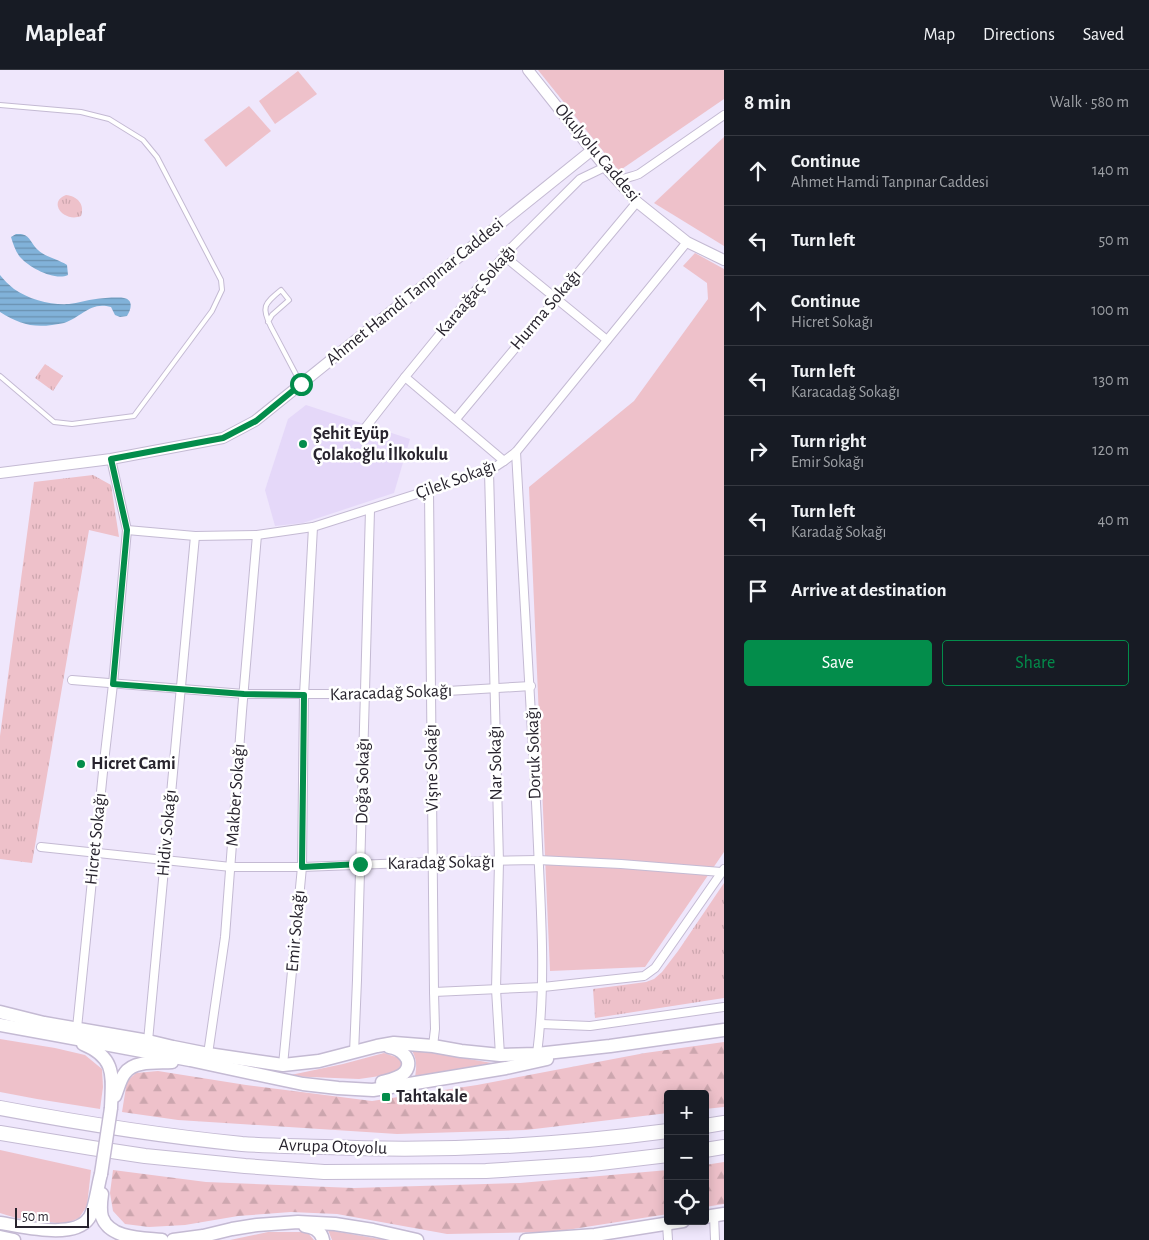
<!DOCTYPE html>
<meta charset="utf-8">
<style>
:root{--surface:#171b24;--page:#242831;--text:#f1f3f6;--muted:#9ea1a6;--line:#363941;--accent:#038d4b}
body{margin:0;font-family:"Alegreya Sans",sans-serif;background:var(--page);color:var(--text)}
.controls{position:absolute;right:15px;bottom:15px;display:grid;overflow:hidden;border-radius:5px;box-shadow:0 2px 12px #0003}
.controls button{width:45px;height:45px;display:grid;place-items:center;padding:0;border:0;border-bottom:1px solid var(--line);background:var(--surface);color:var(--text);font:25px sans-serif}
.scale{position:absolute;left:15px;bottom:12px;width:74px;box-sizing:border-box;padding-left:5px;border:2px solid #28242e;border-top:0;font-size:14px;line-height:18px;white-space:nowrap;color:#28242e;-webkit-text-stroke:4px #fff;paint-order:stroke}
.stop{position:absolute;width:15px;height:15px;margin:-11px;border:4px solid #038d4b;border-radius:50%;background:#fff}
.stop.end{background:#038d4b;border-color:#fff;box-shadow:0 1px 5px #0008}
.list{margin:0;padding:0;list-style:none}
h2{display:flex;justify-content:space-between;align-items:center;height:65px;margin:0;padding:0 20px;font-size:21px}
h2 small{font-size:16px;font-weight:400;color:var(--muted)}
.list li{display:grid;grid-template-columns:32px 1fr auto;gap:15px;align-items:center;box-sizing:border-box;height:70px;padding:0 20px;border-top:1px solid var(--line)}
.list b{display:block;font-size:19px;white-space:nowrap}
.list p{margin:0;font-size:16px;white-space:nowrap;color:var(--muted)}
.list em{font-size:16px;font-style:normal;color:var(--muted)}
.actions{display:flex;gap:10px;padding:15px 20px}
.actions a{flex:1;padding:11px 0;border:1px solid var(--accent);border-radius:5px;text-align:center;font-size:18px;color:var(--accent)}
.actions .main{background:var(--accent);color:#fff}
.icon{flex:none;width:28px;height:28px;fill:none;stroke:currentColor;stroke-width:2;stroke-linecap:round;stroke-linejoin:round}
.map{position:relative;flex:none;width:724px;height:1170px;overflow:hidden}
header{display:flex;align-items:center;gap:30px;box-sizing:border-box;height:70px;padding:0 25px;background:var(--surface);border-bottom:1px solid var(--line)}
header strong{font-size:24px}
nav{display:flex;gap:28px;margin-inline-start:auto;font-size:18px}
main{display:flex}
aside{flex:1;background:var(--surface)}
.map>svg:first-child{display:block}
</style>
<header>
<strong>Mapleaf</strong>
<nav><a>Map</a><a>Directions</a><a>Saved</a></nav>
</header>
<main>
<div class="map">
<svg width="724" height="1170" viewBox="0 0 724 1170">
<defs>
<pattern id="forest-firs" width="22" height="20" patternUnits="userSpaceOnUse" patternTransform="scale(1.25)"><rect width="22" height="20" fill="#eec1ca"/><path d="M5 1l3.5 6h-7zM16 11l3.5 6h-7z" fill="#cca6ae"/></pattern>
<pattern id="park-tufts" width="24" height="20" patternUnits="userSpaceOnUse" patternTransform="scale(1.25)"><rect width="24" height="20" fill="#eec1ca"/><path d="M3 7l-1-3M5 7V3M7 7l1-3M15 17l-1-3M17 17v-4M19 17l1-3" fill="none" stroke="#cca6ae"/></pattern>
<pattern id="water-rules" width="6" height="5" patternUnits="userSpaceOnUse" patternTransform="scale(1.25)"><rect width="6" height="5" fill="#81b2d9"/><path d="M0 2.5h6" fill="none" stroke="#6a91b0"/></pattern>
</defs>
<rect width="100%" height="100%" fill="#efe7fc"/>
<path fill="#e5d8f9" d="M306 335 410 369 394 423 303 453 275 456 265 420 288 349Z"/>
<g fill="#eec1ca">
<path d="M538 0H724V29L619 101Z"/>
<path d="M298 1 317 24 275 54 259 31Z"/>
<path d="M249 36 271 61 226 97 204 70Z"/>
<path d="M724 67V176L654 133Z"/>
<path d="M695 183 724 199V782L645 897 550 901 529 417 634 331 708 229 707 213 683 196Z"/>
<path d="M0 969 55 978 85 985 102 999 103 1017 100 1039 37 1029 0 1022Z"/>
<path d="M411 979 492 993 415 1007C417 996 417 989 411 979Z"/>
<path d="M384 983 399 988 402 995 394 1004 359 1009 286 1006 343 994Z"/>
<path d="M0 1080 91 1100 87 1136 79 1148 65 1154 16 1148 0 1143Z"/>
<path d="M328 1160 385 1170H332Z"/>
<path d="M268 1162H307L314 1170H230Z"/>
</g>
<g fill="url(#forest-firs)">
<path d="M724 972V1037L705 1039V1024H668V1043L526 1060 397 1064 178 1050 122 1042 127 1011 136 1003 158 1001 246 1015 372 1031 477 1015 645 983Z"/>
<path d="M724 1092V1134L705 1137V1095Z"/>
<path d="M113 1100 206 1112 354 1118 520 1113 668 1100V1144L554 1162 447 1164 337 1144 291 1142 238 1146 185 1155 149 1157 125 1154 113 1141 110 1123Z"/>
</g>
<g fill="url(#park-tufts)">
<path d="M66 125C77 126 85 134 81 146 64 153 47 132 66 125Z"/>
<path d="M45 294 63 306 53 321 35 308Z"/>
<path d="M93 405 111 415 119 467 89 460 32 793 0 789V666L34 412Z"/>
<path d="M724 813V928L595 948 593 919 646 912 654 909 662 902 678 881Z"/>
</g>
<g fill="url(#water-rules)">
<path d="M16 164C30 163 29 171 38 180 45 187 58 189 67 195L68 205C55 211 30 198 21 188 16 183 13 174 11 167Z"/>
<path d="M0 205C4 210 9 215 14 219 30 230 50 235 69 234 78 233 87 230 96 229 102 228 119 227 124 228 134 230 131 240 127 246L120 247 115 245 111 237C90 231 82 247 64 253 61 254 56 254 52 255 31 258 18 253 0 242Z"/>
</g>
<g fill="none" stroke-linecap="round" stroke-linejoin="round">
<g stroke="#c4bad3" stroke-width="6">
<g id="service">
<path d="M0 35 81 42 109 49 143 70 157 87 221 210 222 220 212 241 134 346 72 354 54 352 0 306"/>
<path d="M268 252 272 245 289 230 281 220C264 234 261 237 271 257L300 312"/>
</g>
</g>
<g stroke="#c4bad3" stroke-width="10">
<g id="minor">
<path d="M618 111C626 107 632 107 639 104L724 45"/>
<path d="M504 186 607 270"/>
<path d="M405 307 504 391"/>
<path d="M456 349 637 132"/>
<path d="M362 362 405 307 507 182 580 109 605 97"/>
<path d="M516 382C524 505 531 629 537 753 540 830 547 907 537 984"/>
<path d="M489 401 499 792 496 919 500 985"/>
<path d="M429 421 434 922 435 959 433 976"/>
<path d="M127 460 195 466 257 465 313 457 489 401 504 391 516 382 687 172"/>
<path d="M72 610 244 624H365L431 622 531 616"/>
<path d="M41 777 231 797H302L433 792 538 790 621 794 721 802"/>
<path d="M434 922 543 917 644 906 655 898 724 799"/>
<path d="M541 954 590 956 724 937"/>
<path d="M77 958 104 692 113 614 127 460 111 389"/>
<path d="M148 971 195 466"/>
<path d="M354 983 357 910 370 440"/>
<path d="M208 984 225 867 242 641 257 465"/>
<path d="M283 995 302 797 304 625 313 457"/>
<path d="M714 1145 715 1170"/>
<path d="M667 1154 668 1170"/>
</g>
</g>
<g stroke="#c4bad3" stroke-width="12">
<g id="tertiary">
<path d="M528 0 605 97 637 132 687 172 724 190"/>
<path d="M0 403 111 389 223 368 255 351 592 80"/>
</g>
</g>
<g stroke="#c4bad3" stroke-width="15">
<g id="primary">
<path d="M0 942 44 953 148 971 173 977 208 984 283 995 319 991 377 976 394 973 433 976 461 981 500 985 537 984 610 976 724 960"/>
<path d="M0 955 56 965 190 990 303 1014 338 1018 373 1020 506 998 547 989"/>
<path d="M83 974C117 988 112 1007 111 1038"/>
<path d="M382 1012C390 1010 400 1008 405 1002 415 990 400 978 389 977"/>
<path d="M115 1026C118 1019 120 1009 125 1003 134 990 158 993 172 992"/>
<path d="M102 1124C101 1131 100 1140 102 1147 110 1169 142 1168 162 1170"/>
<path d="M705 1147 724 1144"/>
<path d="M0 1153C22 1156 74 1170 89 1148 95 1140 98 1114 101 1104"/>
<path d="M305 1156C314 1157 321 1161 323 1170"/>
<path d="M0 1167 14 1170"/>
<path d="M173 1170 203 1166 232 1159 257 1155 298 1152 335 1154 373 1160 417 1170"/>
<path d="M526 1170 595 1165 683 1151"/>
</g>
</g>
<g stroke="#c4bad3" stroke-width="16">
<g id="motorway">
<path d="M0 1038C80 1053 161 1066 242 1074 270 1076 298 1076 325 1077 440 1082 554 1076 668 1061"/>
<path d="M705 1056 724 1053"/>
<path d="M0 1063 92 1078 145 1086 245 1096 324 1102 486 1101 592 1094 668 1085"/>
<path d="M705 1080 724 1077"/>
</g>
</g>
<use href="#service" stroke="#fff" stroke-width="4"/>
<use href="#minor" stroke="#fff" stroke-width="8"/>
<use href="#tertiary" stroke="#fff" stroke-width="10"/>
<use href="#primary" stroke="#fff" stroke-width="12"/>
<use href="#motorway" stroke="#fff" stroke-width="14"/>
<g stroke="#c4bad3" stroke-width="15" stroke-linecap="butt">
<path id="primary-bridge" d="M101 1104 111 1038"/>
</g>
<use href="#primary-bridge" stroke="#fff" stroke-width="12"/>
</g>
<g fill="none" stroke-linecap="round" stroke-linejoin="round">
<path stroke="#038d4b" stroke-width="6" d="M301 314 256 351 223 368 111 389 127 460 113 614 244 624 304 625 302 797 360 794"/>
</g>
<g fill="#038d4b" stroke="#fff" stroke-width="2">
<circle cx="303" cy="374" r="5"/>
<circle cx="81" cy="694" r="5"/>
<rect x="381" y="1022" width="10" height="10" rx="2.5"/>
</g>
<g text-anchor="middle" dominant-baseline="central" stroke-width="5" stroke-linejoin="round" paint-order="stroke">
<g font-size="18" fill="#28242e" stroke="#fff">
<text transform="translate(597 83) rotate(50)">Okulyolu Caddesi</text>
<text transform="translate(476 221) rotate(-50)">Karaağaç Sokağı</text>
<text transform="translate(415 222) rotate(-39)">Ahmet Hamdi Tanpınar Caddesi</text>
<text transform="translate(546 240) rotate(-50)">Hurma Sokağı</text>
<text transform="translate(456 410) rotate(-20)">Çilek Sokağı</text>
<text transform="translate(391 623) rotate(-2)">Karacadağ Sokağı</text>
<text transform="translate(534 683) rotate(-92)">Doruk Sokağı</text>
<text transform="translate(496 693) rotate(-91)">Nar Sokağı</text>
<text transform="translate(432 698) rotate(-91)">Vişne Sokağı</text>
<text transform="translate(363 711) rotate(-89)">Doğa Sokağı</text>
<text transform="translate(236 725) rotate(-86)">Makber Sokağı</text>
<text transform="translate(167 763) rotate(-85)">Hidiv Sokağı</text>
<text transform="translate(96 769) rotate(-84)">Hicret Sokağı</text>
<text transform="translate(441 793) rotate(-1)">Karadağ Sokağı</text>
<text transform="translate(296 861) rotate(-85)">Emir Sokağı</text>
<text transform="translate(333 1077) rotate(2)">Avrupa Otoyolu</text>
</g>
<g font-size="18" font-weight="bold" fill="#28242e" stroke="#fff" text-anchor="start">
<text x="313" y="364">Şehit Eyüp<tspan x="313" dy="21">Çolakoğlu İlkokulu</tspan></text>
<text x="91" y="694">Hicret Cami</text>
<text x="396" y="1027">Tahtakale</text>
</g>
</g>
</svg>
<div class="controls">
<button>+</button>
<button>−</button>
<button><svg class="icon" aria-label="locate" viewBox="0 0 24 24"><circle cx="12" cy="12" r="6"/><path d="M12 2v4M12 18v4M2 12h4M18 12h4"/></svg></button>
</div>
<div class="scale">50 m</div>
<div class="stop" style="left:301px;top:314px"></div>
<div class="stop end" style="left:360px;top:794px"></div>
</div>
<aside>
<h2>8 min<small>Walk · 580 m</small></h2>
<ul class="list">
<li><svg class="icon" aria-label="ahead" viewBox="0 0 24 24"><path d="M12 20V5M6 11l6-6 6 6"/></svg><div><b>Continue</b><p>Ahmet Hamdi Tanpınar Caddesi</p></div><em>140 m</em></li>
<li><svg class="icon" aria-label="left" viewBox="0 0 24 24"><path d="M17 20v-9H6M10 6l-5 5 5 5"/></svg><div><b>Turn left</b></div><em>50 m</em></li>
<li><svg class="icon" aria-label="ahead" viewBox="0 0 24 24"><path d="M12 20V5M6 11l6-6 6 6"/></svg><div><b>Continue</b><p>Hicret Sokağı</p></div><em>100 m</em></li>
<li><svg class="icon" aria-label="left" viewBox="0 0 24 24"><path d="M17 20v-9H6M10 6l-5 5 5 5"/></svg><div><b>Turn left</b><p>Karacadağ Sokağı</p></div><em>130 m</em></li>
<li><svg class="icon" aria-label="right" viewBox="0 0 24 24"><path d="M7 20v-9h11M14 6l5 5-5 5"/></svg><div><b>Turn right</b><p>Emir Sokağı</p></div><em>120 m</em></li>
<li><svg class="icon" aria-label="left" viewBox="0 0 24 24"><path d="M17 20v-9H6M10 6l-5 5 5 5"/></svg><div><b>Turn left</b><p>Karadağ Sokağı</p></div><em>40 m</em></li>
<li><svg class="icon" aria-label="arrive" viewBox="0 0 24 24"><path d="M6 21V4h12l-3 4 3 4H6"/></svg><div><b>Arrive at destination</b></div></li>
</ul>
<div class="actions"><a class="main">Save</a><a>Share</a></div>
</aside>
</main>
